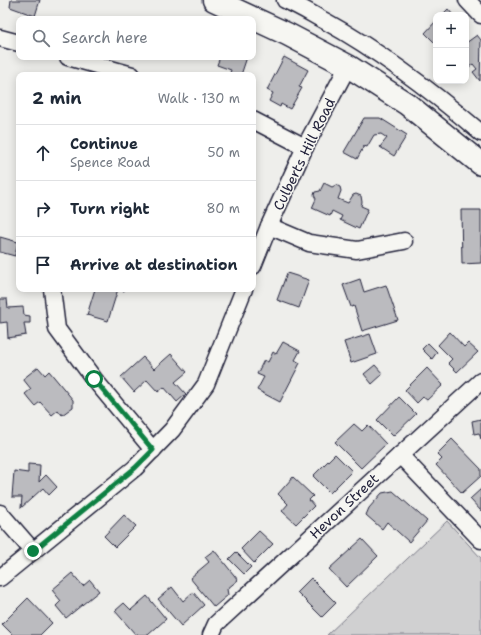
<!DOCTYPE html>
<meta charset="utf-8">
<style>
:root{--surface:#fff;--page:#f2f2f3;--text:#1f2937;--muted:#747a83;--line:#e0e1e3}
body{margin:0;font-family:"Shantell Sans",sans-serif;background:var(--page);color:var(--text)}
.controls{position:absolute;right:12px;top:12px;display:grid;overflow:hidden;border-radius:8px;box-shadow:0 2px 10px #0003}
.controls button{width:36px;height:36px;display:grid;place-items:center;padding:0;border:0;border-bottom:1px solid var(--line);background:var(--surface);color:var(--text);font:20px sans-serif}
.stop{position:absolute;width:12px;height:12px;margin:-9px;border:3px solid #0b8043;border-radius:50%;background:#fff}
.stop.end{background:#0b8043;border-color:#fff;box-shadow:0 1px 4px #0008}
.list{margin:0;padding:0;list-style:none}
h2{display:flex;justify-content:space-between;align-items:center;height:52px;margin:0;padding:0 16px;font-size:17px}
h2 small{font-size:13px;font-weight:400;color:var(--muted)}
.list li{display:grid;grid-template-columns:26px 1fr auto;gap:12px;align-items:center;box-sizing:border-box;height:56px;padding:0 16px;border-top:1px solid var(--line)}
.list b{display:block;font-size:15px;white-space:nowrap}
.list p{margin:0;font-size:13px;white-space:nowrap;color:var(--muted)}
.list em{font-size:13px;font-style:normal;color:var(--muted)}
.icon{flex:none;width:22px;height:22px;fill:none;stroke:currentColor;stroke-width:2;stroke-linecap:round;stroke-linejoin:round}
.map{position:relative;flex:none;width:481px;height:635px;overflow:hidden}
.search{position:absolute;background:var(--surface);box-shadow:0 2px 10px #0003;left:16px;top:16px;width:240px;height:44px;display:flex;align-items:center;gap:10px;box-sizing:border-box;padding:0 14px;border-radius:8px;color:var(--muted);font-size:15px}
.panel{position:absolute;background:var(--surface);box-shadow:0 2px 10px #0003;left:16px;top:72px;width:240px;height:220px;border-radius:8px}
.map>svg:first-child{display:block}
</style>
<div class="map">
<svg width="481" height="635" viewBox="0 0 481 635">
<rect width="100%" height="100%" fill="#eeeeeb"/>
<filter id="ink" filterUnits="userSpaceOnUse"><feTurbulence type="fractalNoise" baseFrequency=".025" numOctaves="2"/><feDisplacementMap in="SourceGraphic" scale="8" xChannelSelector="R" yChannelSelector="G"/><feConvolveMatrix kernelMatrix="1 2 1 2 8 2 1 2 1" color-interpolation-filters="sRGB"/></filter>
<g filter="url(#ink)">
<path fill="#d0d0d1" stroke="#797986" d="M447 521 481 558V635H327Z"/>
<g fill="#bbbbbf" stroke="#22223b">
<path d="M11 0H40L35 16 10 7Z"/>
<path d="M448 9 453 15H442Z"/>
<path d="M436 21V44L425 33Z"/>
<path d="M477 35 481 40 480 81 473 72 477 69 473 64 469 67 466 63V43Z"/>
<path d="M220 57H247L241 75H229L231 70 217 65Z"/>
<path d="M284 57 308 70 299 87 302 88 290 109 281 104 280 107 269 101 273 93 267 90Z"/>
<path d="M364 118H380L407 135 394 156 380 147 387 138 381 134 374 135 367 147 364 146 357 159 344 152Z"/>
<path d="M324 183 332 187 336 185 340 187 341 191 338 199 348 203 353 195 356 194 361 196 362 202 361 206 368 209 359 229 340 220 342 216 332 211 330 216 312 208 316 199 314 195 315 192 320 191Z"/>
<path d="M461 210H481V263L462 264Z"/>
<path d="M0 237 18 242 15 256 0 252Z"/>
<path d="M287 273 309 280 299 308 277 300Z"/>
<path d="M360 279 364 292 386 285 398 320 362 331 354 306 351 307 343 285Z"/>
<path d="M95 289H125L124 291 118 289 108 321 87 315Z"/>
<path d="M0 299H7L8 308 23 307 24 315 30 316V323H24L26 335 8 338 7 322 0 323Z"/>
<path d="M450 332 464 347 468 343 478 352 457 372 448 363 452 359 438 345Z"/>
<path d="M370 334 377 354 351 363 344 342Z"/>
<path d="M283 342 300 351 295 360 300 363 280 402 257 390 264 377 257 374 264 360 268 362 273 352 276 354Z"/>
<path d="M428 343 437 352 432 359 422 349Z"/>
<path d="M171 354 187 372 175 382 186 394 177 402 164 387 158 392 147 380 134 392 121 377 143 357 154 369Z"/>
<path d="M375 365 383 374 372 384 364 374Z"/>
<path d="M38 367 45 375 49 371 73 400V407L62 415 58 410 52 415 40 402 35 406 25 394 31 389 23 379Z"/>
<path d="M427 368 443 385 427 400 423 397 417 403 405 390Z"/>
<path d="M399 397 416 414 393 436 377 420Z"/>
<path d="M481 419V439L479 433 474 434 472 421Z"/>
<path d="M354 424 362 431 368 425 386 444 361 468 335 442Z"/>
<path d="M452 439 481 469V476L462 493 436 465 442 459 437 454Z"/>
<path d="M335 454 352 471 330 493 313 476Z"/>
<path d="M28 464 40 465 39 482 46 475 57 487 49 495 43 488 21 508 22 497H12L14 471 28 473Z"/>
<path d="M293 477 313 496 309 500 314 506 296 524 282 511 288 504 278 494Z"/>
<path d="M481 489V511L470 499Z"/>
<path d="M393 491 427 521 409 542 387 522 382 529 366 515 369 508 382 493Z"/>
<path d="M124 515 136 526 115 547 104 536Z"/>
<path d="M259 531 273 544 254 563 241 549Z"/>
<path d="M362 539 378 556 346 587 329 569Z"/>
<path d="M214 550 238 580 227 589 228 595 214 607 190 578 209 562 205 557Z"/>
<path d="M236 552 251 567 244 574 229 559Z"/>
<path d="M72 573 83 586 90 580 99 591 66 618 56 606 61 601 52 590Z"/>
<path d="M311 578 336 603 322 617 297 592Z"/>
<path d="M172 587 183 601 193 592 204 605 181 626 158 599Z"/>
<path d="M147 596 166 619 148 635H136L115 611 124 603 131 610Z"/>
<path d="M28 598 52 623 40 635H13L2 624Z"/>
</g>
<g fill="none" stroke-linecap="round" stroke-linejoin="round">
<g stroke="#22223b" stroke-width="19">
<g id="minor">
<path d="M285 0C299 6 312 14 325 21 381 52 432 91 481 133"/>
<path d="M467 0 481 15"/>
<path d="M0 38 19 43"/>
<path d="M68 57 132 75"/>
<path d="M253 120 305 147"/>
<path d="M269 226 309 243 357 250 404 241"/>
<path d="M253 266 269 226 305 147 348 66"/>
<path d="M52 289 57 329 94 379 153 450"/>
<path d="M400 455 481 540"/>
<path d="M0 513 33 551"/>
<path d="M0 578 135 468 172 430 206 384 244 289"/>
<path d="M211 635 216 624 481 381"/>
</g>
</g>
<g stroke="#22223b" stroke-width="25">
<path id="highway" d="M214 0 287 34 348 66 407 104 481 164"/>
</g>
<use href="#minor" stroke="#f6f6f2" stroke-width="16"/>
<use href="#highway" stroke="#f6f6f2" stroke-width="22"/>
</g>
</g>
<g fill="none" stroke-linecap="round" stroke-linejoin="round" filter="url(#ink)">
<path stroke="#0b8043" stroke-width="5" d="M33 551 135 468 153 450 94 379"/>
</g>
<g text-anchor="middle" dominant-baseline="central" stroke-width="3" stroke-linejoin="round" paint-order="stroke">
<g font-size="14" fill="#22223b" stroke="#f6f6f2">
<text transform="translate(304 154) rotate(-64)">Culberts Hill Road</text>
<text transform="translate(344 506) rotate(-43)">Hevon Street</text>
</g>
</g>
</svg>
<div class="controls">
<button>+</button>
<button>−</button>
</div>
<div class="stop" style="left:94px;top:379px"></div>
<div class="stop end" style="left:33px;top:551px"></div>
<div class="search"><svg class="icon" aria-label="search" viewBox="0 0 24 24"><circle cx="10" cy="10" r="6"/><path d="M15 15l6 6"/></svg>Search here</div>
<section class="panel">
<h2>2 min<small>Walk · 130 m</small></h2>
<ul class="list">
<li><svg class="icon" aria-label="ahead" viewBox="0 0 24 24"><path d="M12 20V5M6 11l6-6 6 6"/></svg><div><b>Continue</b><p>Spence Road</p></div><em>50 m</em></li>
<li><svg class="icon" aria-label="right" viewBox="0 0 24 24"><path d="M7 20v-9h11M14 6l5 5-5 5"/></svg><div><b>Turn right</b></div><em>80 m</em></li>
<li><svg class="icon" aria-label="arrive" viewBox="0 0 24 24"><path d="M6 21V4h12l-3 4 3 4H6"/></svg><div><b>Arrive at destination</b></div></li>
</ul>
</section>
</div>
